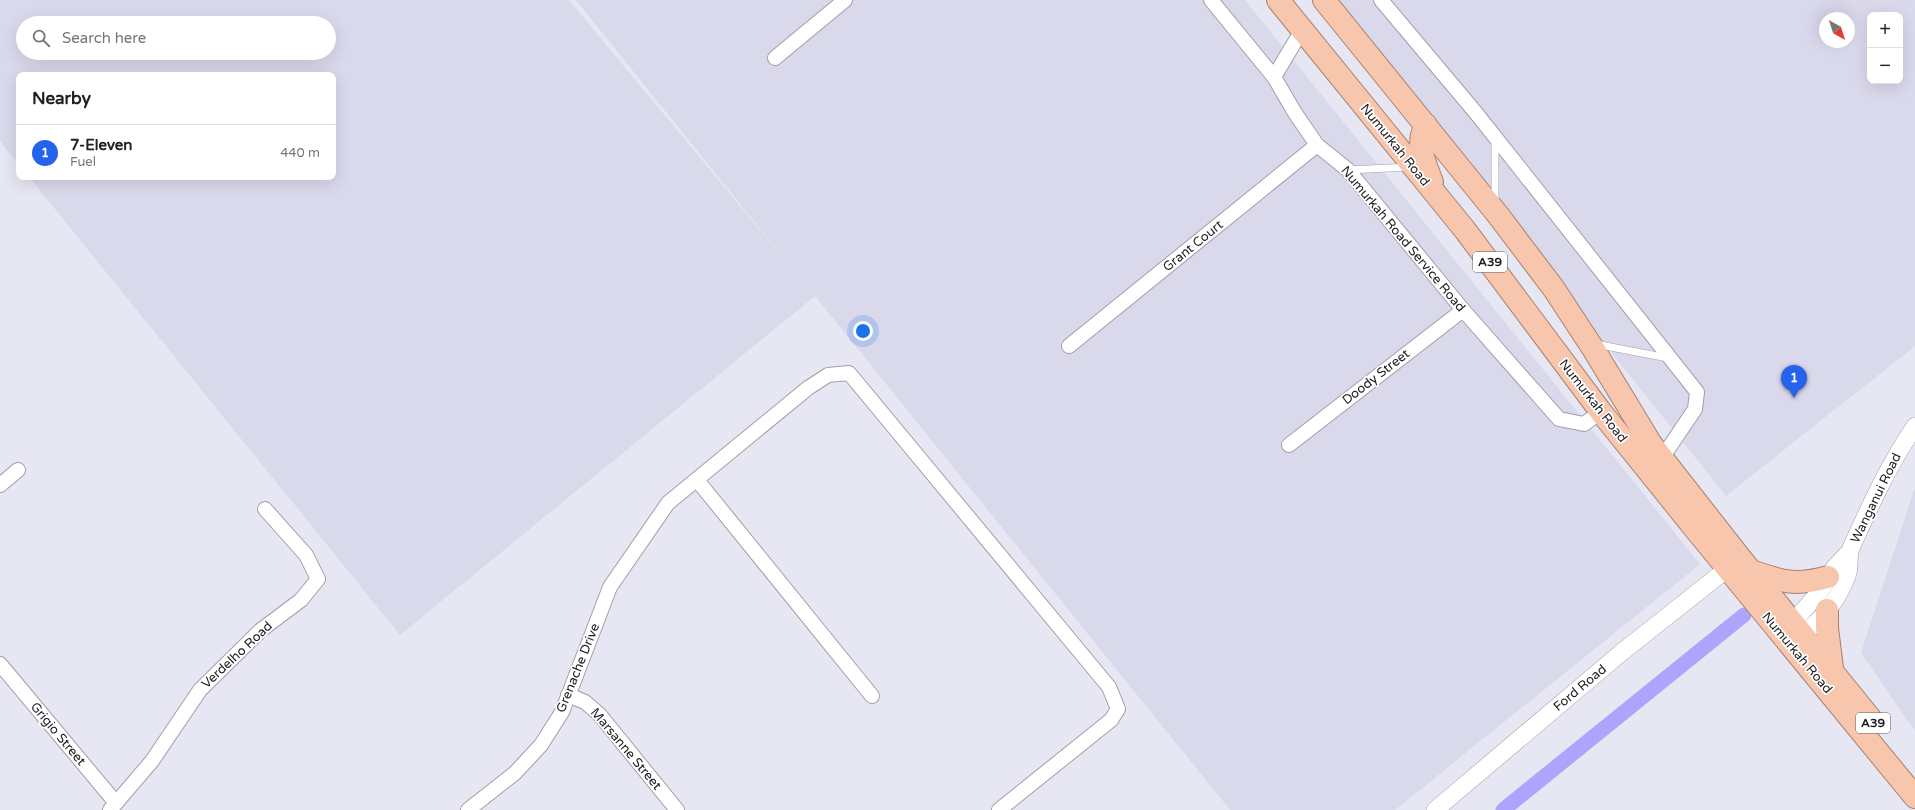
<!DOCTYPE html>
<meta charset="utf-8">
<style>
:root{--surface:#fff;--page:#f6f6f6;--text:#222;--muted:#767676;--line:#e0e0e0;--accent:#2563eb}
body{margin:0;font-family:"Varela Round",sans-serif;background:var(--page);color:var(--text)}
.controls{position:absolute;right:12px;top:12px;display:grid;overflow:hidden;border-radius:8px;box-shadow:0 4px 16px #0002}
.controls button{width:36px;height:36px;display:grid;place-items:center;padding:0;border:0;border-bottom:1px solid var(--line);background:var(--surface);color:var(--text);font:20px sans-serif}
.compass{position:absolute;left:1819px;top:12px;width:36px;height:36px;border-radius:50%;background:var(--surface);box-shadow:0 4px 16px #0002;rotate:141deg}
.you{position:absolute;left:863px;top:331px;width:14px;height:14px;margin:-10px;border:3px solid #fff;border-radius:50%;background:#1a73e8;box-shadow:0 0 0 6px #1a73e833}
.badge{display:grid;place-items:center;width:26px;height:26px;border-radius:50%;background:var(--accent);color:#fff;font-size:13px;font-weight:700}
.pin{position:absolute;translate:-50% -33px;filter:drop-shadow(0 1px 2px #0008)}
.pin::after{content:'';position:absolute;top:21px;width:14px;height:12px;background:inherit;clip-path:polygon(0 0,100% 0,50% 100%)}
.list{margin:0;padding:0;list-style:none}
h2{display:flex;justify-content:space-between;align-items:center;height:52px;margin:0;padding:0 16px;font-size:17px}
h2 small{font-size:13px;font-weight:400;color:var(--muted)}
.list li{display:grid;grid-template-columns:26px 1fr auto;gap:12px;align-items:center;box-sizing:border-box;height:56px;padding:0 16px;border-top:1px solid var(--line)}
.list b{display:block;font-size:15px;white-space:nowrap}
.list p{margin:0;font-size:13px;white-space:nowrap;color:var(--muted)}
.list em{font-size:13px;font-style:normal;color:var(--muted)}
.icon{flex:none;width:22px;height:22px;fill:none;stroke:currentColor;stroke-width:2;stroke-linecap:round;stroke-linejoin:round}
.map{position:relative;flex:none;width:1915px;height:810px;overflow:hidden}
.search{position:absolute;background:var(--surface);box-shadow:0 4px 16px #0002;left:16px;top:16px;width:320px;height:44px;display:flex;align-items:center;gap:10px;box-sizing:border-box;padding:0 14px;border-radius:22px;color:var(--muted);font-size:15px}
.panel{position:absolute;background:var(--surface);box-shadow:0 4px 16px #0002;left:16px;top:72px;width:320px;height:108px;border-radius:8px}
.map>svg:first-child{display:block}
</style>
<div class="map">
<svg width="1915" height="810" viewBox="0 0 1915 810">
<rect width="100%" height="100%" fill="#e7e7f3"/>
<g fill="#dad9ec" fill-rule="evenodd">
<path d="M0 0H569L790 266 576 0H1245L1700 564 1395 810H1230L815 296 400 635 29 177H333V75H19V165L0 141ZM23 23H329V53H23Z"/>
<path d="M1330 0H1915V346L1726 496ZM1870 15H1900V81H1870ZM1825 18H1849V42H1825Z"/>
<path d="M1915 487V731L1861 653Z"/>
</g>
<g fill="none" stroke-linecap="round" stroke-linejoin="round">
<path stroke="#ada5fb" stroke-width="15" d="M1503 810 1744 615"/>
<g stroke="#9f9faa" stroke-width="8">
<g id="service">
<path d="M1348 170 1409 167"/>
<path d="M1495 200V139"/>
<path d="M1595 344 1668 358"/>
</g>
</g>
<g stroke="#9f9faa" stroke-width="16">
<g id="minor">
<path d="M1211 0 1274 77 1295 113 1317 145 1348 170 1463 310 1559 419 1584 424 1601 412"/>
<path d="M1381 0 1476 113 1697 392 1695 409 1662 458"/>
<path d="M775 58 845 0"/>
<path d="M1274 77 1302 30"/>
<path d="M1069 346 1317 145"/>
<path d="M1289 445 1463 310"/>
<path d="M697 480 872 696"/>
<path d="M0 485 18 470"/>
<path d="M0 664 116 803"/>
<path d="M568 695 585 702 599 714 677 810"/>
<path d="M110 810 152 761 200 690 261 630 301 600 318 579 306 555 265 509"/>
<path d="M468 810 515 773 541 745 562 712 610 587 668 503 808 388 828 375 849 373 1109 687 1118 709 1111 720 999 810"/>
</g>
</g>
<g stroke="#9f9faa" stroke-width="18">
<g id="tertiary">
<path d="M1793 622 1819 593 1835 567 1850 551"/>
<path d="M1803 634C1823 619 1840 597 1848 573 1850 565 1848 556 1851 548 1870 506 1889 464 1915 426"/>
<path d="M1435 810 1622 652 1727 569"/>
</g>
</g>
<g stroke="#a9816e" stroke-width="24">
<g id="trunk">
<path d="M1278 0 1465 230 1601 412 1696 530 1915 797"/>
<path d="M1324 0 1498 215 1554 289 1594 350 1651 444 1741 559 1870 718"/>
<path d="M1426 125C1415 143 1425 164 1432 182"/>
<path d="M1751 571C1783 582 1795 586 1828 577"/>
<path d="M1827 610V628L1832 668"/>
</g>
</g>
<use href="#service" stroke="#fff" stroke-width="7"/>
<use href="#minor" stroke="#fff" stroke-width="14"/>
<use href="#tertiary" stroke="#fff" stroke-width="17"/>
<use href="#trunk" stroke="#f7c6ac" stroke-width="22"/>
</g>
<g text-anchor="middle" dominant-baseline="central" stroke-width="3.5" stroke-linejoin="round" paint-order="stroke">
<g fill="#fff" stroke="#616164" stroke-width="1">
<rect x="1473" y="252" width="34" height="20" rx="3"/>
<rect x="1856" y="713" width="34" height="20" rx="3"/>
</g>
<g font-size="12" font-weight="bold" fill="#1d1d21">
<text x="1490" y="262">A39</text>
<text x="1873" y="723">A39</text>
</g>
<g font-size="13" fill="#1d1d21" stroke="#fff">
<text transform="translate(1395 145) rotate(51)">Numurkah Road</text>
<text transform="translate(1403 239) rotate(50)">Numurkah Road Service Road</text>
<text transform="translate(1193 246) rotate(-39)">Grant Court</text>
<text transform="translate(1376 377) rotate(-38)">Doody Street</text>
<text transform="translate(1593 401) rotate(52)">Numurkah Road</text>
<text transform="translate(1876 498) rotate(-64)">Wanganui Road</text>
<text transform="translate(1797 653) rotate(50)">Numurkah Road</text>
<text transform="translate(237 655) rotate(-43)">Verdelho Road</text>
<text transform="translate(578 668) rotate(-68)">Grenache Drive</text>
<text transform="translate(1580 688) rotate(-40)">Ford Road</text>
<text transform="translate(58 734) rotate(50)">Grigio Street</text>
<text transform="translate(626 749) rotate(50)">Marsanne Street</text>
</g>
</g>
</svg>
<div class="controls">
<button>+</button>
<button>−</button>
</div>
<svg class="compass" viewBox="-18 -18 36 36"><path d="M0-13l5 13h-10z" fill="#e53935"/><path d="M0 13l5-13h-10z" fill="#767676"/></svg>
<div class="you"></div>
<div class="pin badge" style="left:1794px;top:398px">1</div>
<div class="search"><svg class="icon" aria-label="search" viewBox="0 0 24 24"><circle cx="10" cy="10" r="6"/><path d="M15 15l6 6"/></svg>Search here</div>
<section class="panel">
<h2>Nearby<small></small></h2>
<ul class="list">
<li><span class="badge">1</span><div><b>7-Eleven</b><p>Fuel</p></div><em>440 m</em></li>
</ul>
</section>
</div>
